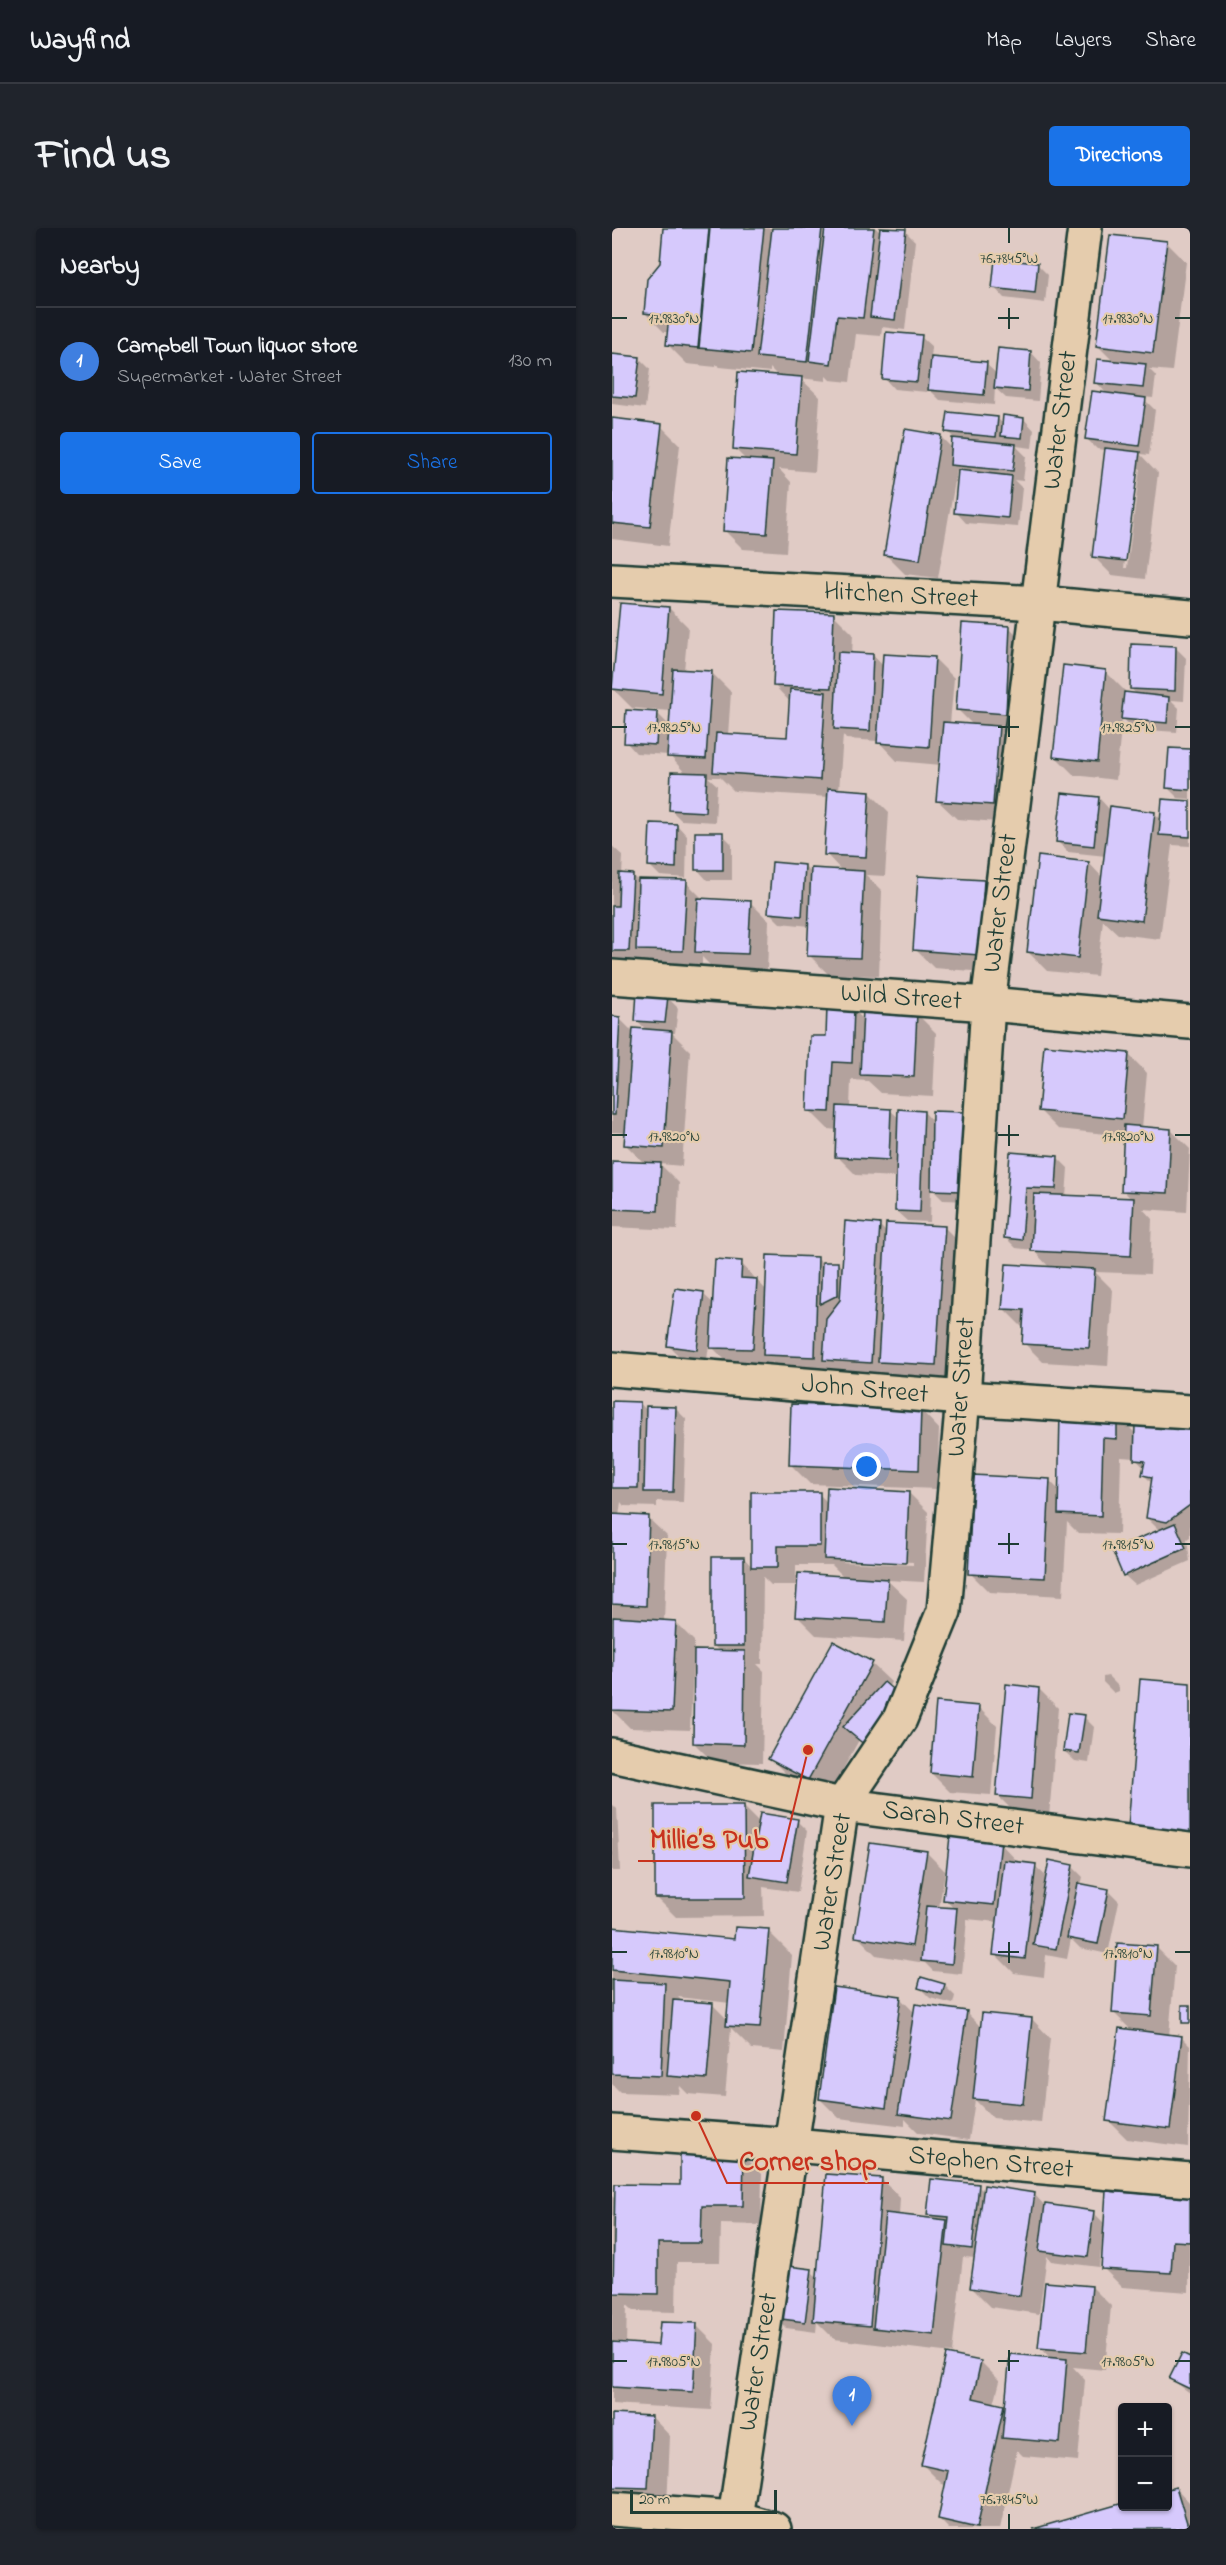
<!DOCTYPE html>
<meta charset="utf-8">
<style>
:root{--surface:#171b24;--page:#20242c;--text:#f1f3f6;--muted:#9ea1a6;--line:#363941;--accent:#1a73e8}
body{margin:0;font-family:"Indie Flower",sans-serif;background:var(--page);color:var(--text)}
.controls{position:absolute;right:18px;bottom:18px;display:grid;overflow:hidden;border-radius:6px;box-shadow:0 2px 4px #0004}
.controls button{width:54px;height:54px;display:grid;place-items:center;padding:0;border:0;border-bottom:2px solid var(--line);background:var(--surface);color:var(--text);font:30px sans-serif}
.scale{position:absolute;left:18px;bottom:15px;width:147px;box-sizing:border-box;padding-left:6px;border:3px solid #1f3d34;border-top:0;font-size:16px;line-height:21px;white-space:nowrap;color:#1f3d34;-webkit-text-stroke:4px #e5ccad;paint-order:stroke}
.you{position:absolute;left:255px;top:1239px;width:21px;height:21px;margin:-15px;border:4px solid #fff;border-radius:50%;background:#1a73e8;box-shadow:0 0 0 9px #1a73e833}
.badge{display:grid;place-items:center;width:39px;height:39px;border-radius:50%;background:var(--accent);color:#fff;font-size:20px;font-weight:700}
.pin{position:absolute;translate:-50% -50px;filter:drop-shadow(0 2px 3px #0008)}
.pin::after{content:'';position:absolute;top:32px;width:21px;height:18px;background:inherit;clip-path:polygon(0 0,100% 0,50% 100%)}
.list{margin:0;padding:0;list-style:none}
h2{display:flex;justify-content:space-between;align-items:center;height:78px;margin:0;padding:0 24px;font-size:26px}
h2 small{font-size:20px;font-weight:400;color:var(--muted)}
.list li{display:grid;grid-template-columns:39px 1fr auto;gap:18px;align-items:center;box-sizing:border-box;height:108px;padding:0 24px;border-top:2px solid var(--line)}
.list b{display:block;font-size:22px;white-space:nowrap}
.list p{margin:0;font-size:20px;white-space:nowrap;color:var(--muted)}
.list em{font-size:20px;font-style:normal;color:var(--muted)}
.actions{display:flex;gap:12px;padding:18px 24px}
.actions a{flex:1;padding:14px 0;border:2px solid var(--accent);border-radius:6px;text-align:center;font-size:21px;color:var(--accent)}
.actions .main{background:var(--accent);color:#fff}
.map{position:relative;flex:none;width:578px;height:2301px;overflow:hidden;border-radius:6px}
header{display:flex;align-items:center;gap:36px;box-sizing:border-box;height:84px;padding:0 30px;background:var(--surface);border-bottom:2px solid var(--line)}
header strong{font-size:28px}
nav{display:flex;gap:33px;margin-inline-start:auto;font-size:21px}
.intro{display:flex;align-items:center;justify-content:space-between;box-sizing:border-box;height:144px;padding:0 36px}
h1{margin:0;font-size:42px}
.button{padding:15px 27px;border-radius:6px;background:var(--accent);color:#fff;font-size:21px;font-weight:700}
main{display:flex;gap:36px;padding:0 36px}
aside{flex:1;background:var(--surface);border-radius:6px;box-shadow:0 2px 4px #0004}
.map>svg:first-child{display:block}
</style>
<header>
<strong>Wayfind</strong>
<nav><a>Map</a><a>Layers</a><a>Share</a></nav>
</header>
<div class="intro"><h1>Find us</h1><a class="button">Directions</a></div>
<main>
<aside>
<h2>Nearby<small></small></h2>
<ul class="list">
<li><span class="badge" style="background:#3f7fe0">1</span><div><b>Campbell Town liquor store</b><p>Supermarket · Water Street</p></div><em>130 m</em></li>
</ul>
<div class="actions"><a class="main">Save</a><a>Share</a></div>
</aside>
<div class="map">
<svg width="578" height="2301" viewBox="0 0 578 2301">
<rect width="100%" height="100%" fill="#e0cbc5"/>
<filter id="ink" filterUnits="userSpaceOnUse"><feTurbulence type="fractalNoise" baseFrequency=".0167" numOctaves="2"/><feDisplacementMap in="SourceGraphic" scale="12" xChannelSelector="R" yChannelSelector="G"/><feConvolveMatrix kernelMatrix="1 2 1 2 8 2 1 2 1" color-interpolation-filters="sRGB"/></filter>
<g filter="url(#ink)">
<g fill="#0003" fill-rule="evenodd">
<path d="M53 0H264L269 5 270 0H273L293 3 303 13 293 102 270 99 269 108 244 106 238 154 218 152 214 148V153L188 150 208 169 203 244 167 241 179 254 174 324 131 321 112 302 135 233 122 220 167 149 158 140V144L108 139 104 136V139L75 136 56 117 57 104H52L33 85 49 36Z"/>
<path d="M499 9 555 15 574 34 560 143 537 141 544 148 541 170 530 169 543 182 537 227 528 226 546 245 533 351 500 347 481 328 494 222 485 221 475 211 496 167 484 154 502 134 485 117ZM525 240H528L515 340H512Z"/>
<path d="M426 37 436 47 433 75 392 70 382 59Z"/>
<path d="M309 109 320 119 319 130 374 136 385 146 419 124 429 135 426 173 394 170 383 160 382 177 328 172 316 160 315 164 282 161 272 150Z"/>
<path d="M0 128 28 131 38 141 33 180 0 176Z"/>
<path d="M385 190 392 197 412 191 422 202 420 220 404 218 414 228 411 253 402 252 410 260 406 299 354 295 344 284 347 244 345 242 326 350 293 346 274 327 328 208 341 221 342 210 335 203Z"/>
<path d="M0 192 49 198 68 217 56 318 0 311Z"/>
<path d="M57 380 76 399 72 443 100 445 119 464 116 507 176 511 178 474 162 457 222 387 241 406 240 427H261L271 438 323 431 342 450 338 496 362 498 346 482 398 400 417 419 412 504 390 502 406 518 400 595 345 591 326 573 329 537 285 533 266 513 234 511 231 507 227 562 258 565 277 584 273 648 254 647 270 663 267 748 216 746 197 727 198 698 168 695 157 684 193 638 200 646 230 643 214 626 217 569 122 563 108 549H96L105 557 103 594 69 592 58 581 74 546 57 527 24 525 14 514 45 485 56 496 55 506H58L59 483 20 480 1 461Z"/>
<path d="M563 419 574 430 572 473 559 472 567 480 565 504 521 501 510 489 504 552 462 547 443 528 494 444 513 463 512 466 526 467 519 461Z"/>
<path d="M558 522 578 523V571L566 570 555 559Z"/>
<path d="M487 570 499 583 542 585 550 592 551 572 578 574V618L560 617 548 711 506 706 491 692 485 748 435 743 416 724 477 635 491 650 494 628 456 624 445 613Z"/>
<path d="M65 597 75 608 74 650 48 648 38 638Z"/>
<path d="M110 606 120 616V652H95L85 641Z"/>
<path d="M0 618 11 628 10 647H20L28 655 74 654 92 672 138 674 157 693 155 744 104 743 90 729V742L44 740 36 732 35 742 0 740Z"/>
<path d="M372 654 391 673 385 745 322 740 303 721Z"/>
<path d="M55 769 66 780 63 805H60L78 823 70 938 48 936 67 955 65 1002 0 999V934L33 936 14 917V905L0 904V790H7L22 805 35 803 25 792Z"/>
<path d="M241 781 252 792 305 786 324 805 321 868 269 865 256 853 239 852 238 880 279 883 288 891 312 884 321 894 351 885 361 896 359 973 331 972 319 960 318 994 295 993 284 983 285 949 244 947 225 928 226 902 216 901 197 882 215 809Z"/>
<path d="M516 826 535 845 530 900 559 902 578 921 575 984 531 981 540 991 538 1046 483 1044 501 1062 496 1138 431 1134 412 1115 411 1100 392 1081 438 1040 421 1022 404 1020 394 1010 399 926 445 929 456 940 454 969 520 972 511 962 513 908 446 901 427 882Z"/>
<path d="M267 997 275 1005 332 999 351 1018 342 1155 287 1152 278 1144V1153L231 1150 221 1141V1147L172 1145 160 1134 159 1140 119 1138 100 1119V1110L98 1109 95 1132 67 1128 57 1118 91 1066 102 1076 129 1035 155 1063 205 1030 210 1035H226L231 1041Z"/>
<path d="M0 1174 28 1175 35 1183 63 1180 74 1191 71 1274 45 1273V1279L12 1278 9 1274 7 1288 36 1290 55 1308 52 1394H63L82 1413V1424H108L101 1417 132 1330 140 1339 207 1266 216 1275 297 1265 316 1284 312 1354 275 1352 295 1371 292 1413 204 1407 185 1388 233 1350 220 1337H184V1357H159L151 1349 150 1436H145L152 1443 150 1535 101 1534 82 1515 84 1441 81 1440 78 1502 18 1500 0 1482V1398L2 1400V1394H0ZM231 1331 301 1334V1337L231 1334Z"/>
<path d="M309 1182 327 1201 325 1261 198 1256 179 1237Z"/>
<path d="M505 1187 524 1206 578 1196V1309L575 1311 578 1333 523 1357 512 1347 548 1303 535 1290 540 1255 532 1247 533 1241 523 1230 509 1229 507 1306 466 1305 455 1294 451 1368 377 1364 358 1345 438 1253 448 1263Z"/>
<path d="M260 1436 279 1454 215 1570 177 1549 158 1530Z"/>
<path d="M496 1448 507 1459V1463L502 1465 491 1454V1449Z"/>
<path d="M529 1452 578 1456V1625L541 1622Z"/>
<path d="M427 1461 446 1480 437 1589 405 1587 386 1568Z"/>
<path d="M366 1479 385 1498 379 1567 338 1564 319 1545Z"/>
<path d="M472 1489 482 1499 477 1535 463 1533 452 1523Z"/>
<path d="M0 1576 5 1581 8 1643H0Z"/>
<path d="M132 1579 148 1595 185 1593 195 1603 186 1664 151 1659 152 1688 64 1689 45 1670Z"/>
<path d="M388 1615 407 1635 423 1638 436 1650 460 1638 471 1649 469 1657 496 1662 507 1673 496 1726 468 1720 459 1711 455 1731 434 1727 432 1749 402 1745 383 1726 386 1694 355 1691 350 1746 321 1743 313 1735 264 1727 245 1708 314 1624 333 1643 327 1680 343 1682 333 1671Z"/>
<path d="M0 1701 124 1713 156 1703 180 1727 172 1824 140 1821 119 1800 113 1869 76 1866 68 1858 67 1866 8 1864 0 1856ZM66 1769 118 1775 116 1792 100 1776 71 1774Z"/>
<path d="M544 1719 563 1738 557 1808 569 1809 578 1818 576 1919 515 1911 496 1892 520 1803 501 1784Z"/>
<path d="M310 1751 333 1758 343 1768 341 1776 318 1770 308 1760Z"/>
<path d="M288 1770 303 1785H355L370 1800 420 1791 438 1810 429 1895 381 1890 363 1872 357 1912 307 1905 293 1891V1898L227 1890 208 1871Z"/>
<path d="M131 1927 150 1946 149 1997 109 1996 108 2034H65L64 2084 22 2083 15 2077 14 2116 48 2118 84 2097 103 2116 99 2182 0 2176V1968L4 1972 70 1959Z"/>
<path d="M269 1951 288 1970 287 1988 323 1992 317 1986 366 1958 373 1965 422 1966 433 1978 481 1984 493 1996 495 1965 578 1970 577 2064 510 2059 491 2040 492 2014H490L487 2039 439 2033 435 2028 427 2086 379 2079 360 2060 364 2030 351 2029 340 2125 222 2111 205 2094 204 2104 174 2100 164 2090 199 2043 206 2050Z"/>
<path d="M480 2059 499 2078 493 2142 461 2139 473 2152 466 2233 411 2228 405 2222 388 2301H337L327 2291 334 2257 330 2256 311 2237 369 2134 388 2153 382 2176 394 2181 440 2132 428 2119Z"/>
<path d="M570 2127 578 2130V2165L559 2151Z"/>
<path d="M0 2187 40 2189 58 2208 55 2279 0 2276Z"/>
<path d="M564 2260 578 2275V2301H427L511 2278H556V2263Z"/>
</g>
<g fill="#d6c9fc" stroke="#1f3d34" stroke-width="1.5">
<path d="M51 0H97L86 120 54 117 57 88 32 85 35 51 48 35Z"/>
<path d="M98 0H152L139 125 87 120Z"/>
<path d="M160 0H210L195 134 145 129Z"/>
<path d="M213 0H262L251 90 225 88 219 136 197 133Z"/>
<path d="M268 0 294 1 283 92 258 89Z"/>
<path d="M498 7 555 13 541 125 484 118Z"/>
<path d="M383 31 426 35 423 65 380 60Z"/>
<path d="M274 104 310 107 305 154 270 151Z"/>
<path d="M386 120 419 123 416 163 382 160Z"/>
<path d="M0 126 28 129 23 170 0 168Z"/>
<path d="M319 129 375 134 372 167 316 162Z"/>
<path d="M485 131 534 136 531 160 482 155Z"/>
<path d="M126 144 190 149 184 226 121 221Z"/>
<path d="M480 163 534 170 527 218 473 211Z"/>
<path d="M336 184 386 189 384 209 333 204Z"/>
<path d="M391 187 412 190 410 210 389 208Z"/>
<path d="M0 190 50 196 38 299 0 295Z"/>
<path d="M293 201 329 207 308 332 272 327Z"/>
<path d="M340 210 404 216 401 243 338 237Z"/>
<path d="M493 220 528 224 514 333 480 329Z"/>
<path d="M116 230 161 233 155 306 111 303Z"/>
<path d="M346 242 400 248 396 290 342 285Z"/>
<path d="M8 375 57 379 50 466 0 461Z"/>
<path d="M164 383 222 385 219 460 161 458Z"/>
<path d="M350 395 398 398 394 486 344 482Z"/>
<path d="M519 416 564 418 563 463 518 461Z"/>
<path d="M226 424 261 426 258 503 222 501Z"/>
<path d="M271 426 323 429 317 519 265 515Z"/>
<path d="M451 437 494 442 485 534 441 529Z"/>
<path d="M61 441 100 443 94 531 55 529Z"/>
<path d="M178 461 214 464 208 552 101 544 104 505 175 509Z"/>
<path d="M512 464 557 469 555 495 509 491Z"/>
<path d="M14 482 46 484 44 517 12 515Z"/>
<path d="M331 494 387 498 381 577 324 573Z"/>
<path d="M557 520 578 521V562L554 560Z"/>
<path d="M59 544 95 545 93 584 57 582Z"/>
<path d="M216 560 258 563 254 629 212 627Z"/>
<path d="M450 565 487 569 482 618 444 614Z"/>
<path d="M550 571 578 573V609L547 607Z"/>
<path d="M498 578 543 584 530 693 485 687Z"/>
<path d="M38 595 65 596 64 640 36 638Z"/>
<rect x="83" y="604" width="28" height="38"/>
<path d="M426 628 477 634 466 730 415 724Z"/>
<path d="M160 634 193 637 190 688 156 685Z"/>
<path d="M199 640 252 643 248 730 195 728Z"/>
<path d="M7 645 21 646 17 723H0V678H6Z"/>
<path d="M306 648 372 652 367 727 301 722Z"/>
<path d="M26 651 75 652 71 723 24 722Z"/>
<path d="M86 670 139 673 136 726 83 724Z"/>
<path d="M25 764 56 768 53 795 23 793Z"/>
<path d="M215 778 242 780 240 835 221 834 218 884 195 883 198 808H214Z"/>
<path d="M251 782 305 785 302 849 248 847Z"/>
<path d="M0 788 8 789 3 887H0Z"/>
<path d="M21 800 60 803 52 920 12 917Z"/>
<path d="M432 817 517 825 511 891 426 883Z"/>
<path d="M225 878 279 881 277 932 223 929Z"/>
<path d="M286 881 312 883 308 984 283 983Z"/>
<path d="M320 883 351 884 349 963 319 962Z"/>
<path d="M512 897 559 901 556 965 509 963Z"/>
<path d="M398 924 446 928 444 961 414 960 410 1012 392 1010Z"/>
<path d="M0 933 49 935 46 983 0 981Z"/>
<path d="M422 966 522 970 519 1028 419 1023Z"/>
<path d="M233 993 268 996 259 1135 211 1132 214 1090 228 1072Z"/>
<path d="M274 995 333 998 324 1137 266 1134Z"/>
<path d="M155 1027 206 1029 203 1129 151 1127Z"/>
<path d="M103 1031 130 1033 129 1050 145 1051 141 1121 98 1120Z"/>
<path d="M210 1034H226V1067L208 1076Z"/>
<path d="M394 1036 483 1041 477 1120 410 1116 412 1082 390 1081Z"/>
<path d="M63 1060 92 1064 85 1122 55 1118Z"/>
<path d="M0 1173 28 1174 26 1260H0Z"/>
<path d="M179 1176 309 1181 307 1242 177 1237Z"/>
<path d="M34 1178 64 1179 61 1264H32Z"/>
<path d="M448 1184 505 1186V1211L491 1210 489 1288 446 1286Z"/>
<path d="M578 1194V1277L555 1294 534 1290 540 1249 530 1247 533 1233 522 1232 523 1196Z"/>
<path d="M361 1247 438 1251 433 1350 356 1346Z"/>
<path d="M215 1259 297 1264 294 1335 212 1331Z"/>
<path d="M139 1264H208V1318H166V1339H139Z"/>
<path d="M0 1286 37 1288 34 1378 0 1376Z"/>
<path d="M563 1295 574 1320 511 1348 500 1322Z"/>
<rect x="100" y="1329" width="32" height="89"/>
<path d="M186 1345 276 1351 273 1394 183 1389Z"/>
<path d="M1 1389 64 1393 60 1484 0 1482Z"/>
<path d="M221 1413 261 1434 196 1552 156 1531Z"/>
<path d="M82 1422 133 1423 132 1517 81 1515Z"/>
<path d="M528 1451 578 1455V1604L516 1599Z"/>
<path d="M272 1454 292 1471 254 1518 231 1499Z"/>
<path d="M394 1456 427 1460 419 1571 384 1568Z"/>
<path d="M324 1474 367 1478 361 1549 318 1545Z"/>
<path d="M456 1485 473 1487 467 1525 451 1523Z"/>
<path d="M43 1577H132L133 1670H43Z"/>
<path d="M148 1585 186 1591 175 1654 137 1648Z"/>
<path d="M338 1608 389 1613 382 1677 331 1672Z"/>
<path d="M258 1615 315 1623 300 1718 243 1709Z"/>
<path d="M392 1632 424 1636 413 1731 381 1727Z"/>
<path d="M437 1632 461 1637 444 1721 421 1717Z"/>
<path d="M466 1655 497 1661 486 1716 455 1710Z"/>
<path d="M314 1678 345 1680 340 1736 309 1733Z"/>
<path d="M0 1699 122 1711 123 1699 157 1701 148 1800 114 1798 118 1754 0 1742Z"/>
<path d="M505 1715 545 1718 539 1788 500 1785Z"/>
<path d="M309 1749 333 1756 330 1767 306 1760Z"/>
<path d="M0 1752 53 1755 49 1848 0 1846Z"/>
<path d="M222 1759 289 1768 274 1880 207 1871Z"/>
<path d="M61 1772 101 1775 95 1851 55 1848Z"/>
<path d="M303 1776 355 1783 339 1893 286 1886Z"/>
<rect x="570" y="1777" width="8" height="18"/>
<path d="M370 1785 420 1790 411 1876 361 1871Z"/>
<path d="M507 1800 570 1808 558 1901 494 1893Z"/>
<path d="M68 1925H132L131 1978H90L89 2015H46V2066L1 2065 3 1956 68 1957Z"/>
<path d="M214 1946 270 1950 258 2098 201 2093Z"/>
<path d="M319 1951 367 1956 360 2021 334 2018 337 1989 315 1987Z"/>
<path d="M372 1957 423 1965 408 2068 358 2060Z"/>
<path d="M494 1963 578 1969V2014L561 2013 559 2045 489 2041Z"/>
<path d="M433 1976 482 1983 476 2029 427 2023Z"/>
<path d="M273 1985 335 1992 322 2107 261 2100Z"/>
<path d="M168 2037 200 2041 193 2094 162 2090Z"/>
<path d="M433 2054 480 2058 474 2124 426 2120Z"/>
<path d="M48 2094 85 2095 81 2164 0 2159V2114L46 2117Z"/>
<path d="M570 2125 578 2129V2161L557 2151Z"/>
<path d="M334 2126 369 2133 361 2170 392 2177 365 2300 326 2291 336 2243 309 2237Z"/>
<path d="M398 2126 455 2131 448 2215 390 2210Z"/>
<path d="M0 2186 40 2188 36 2260 0 2259Z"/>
<path d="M564 2259 576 2298 565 2301H421L511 2275V2278H556V2261Z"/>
</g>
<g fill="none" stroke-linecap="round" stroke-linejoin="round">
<g stroke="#1f3d34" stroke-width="38">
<g id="minor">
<path d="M0 352 427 375 578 389"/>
<path d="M0 749 376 776 578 794"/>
<path d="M0 1141 351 1170 578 1184"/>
<path d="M0 1527 230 1577 578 1622"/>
<path d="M0 1904 181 1917 578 1952"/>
<path d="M0 2281 123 2290 162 2301"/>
<path d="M123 2290 230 1577 288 1491 332 1383 351 1170 376 776 473 0"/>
</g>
</g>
<use href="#minor" stroke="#e5ccad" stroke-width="33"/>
</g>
</g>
<path fill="none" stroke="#1f3d34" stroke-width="2" d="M397 0V15M397 80V101M0 90H15M386 90H407M563 90H578M397 488V509M0 499H15M386 499H407M563 499H578M397 897V918M0 907H15M386 907H407M563 907H578M397 1305V1326M0 1316H15M386 1316H407M563 1316H578M397 1714V1735M0 1724H15M386 1724H407M563 1724H578M397 2122V2143M0 2133H15M386 2133H407M563 2133H578M397 2286V2301"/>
<g text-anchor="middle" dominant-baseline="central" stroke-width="4.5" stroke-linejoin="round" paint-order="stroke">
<g font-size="27" fill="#1f3d34" stroke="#e5ccad">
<text transform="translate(449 192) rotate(-83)">Water Street</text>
<text transform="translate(289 368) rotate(3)">Hitchen Street</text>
<text transform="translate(389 675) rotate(-83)">Water Street</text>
<text transform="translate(289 770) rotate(4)">Wild Street</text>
<text transform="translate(350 1159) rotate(-86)">Water Street</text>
<text transform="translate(253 1162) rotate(5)">John Street</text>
<text transform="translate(341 1591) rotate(7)">Sarah Street</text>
<text transform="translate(221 1654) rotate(-81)">Water Street</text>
<text transform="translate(379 1935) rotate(5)">Stephen Street</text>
<text transform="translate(147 2134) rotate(-81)">Water Street</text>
</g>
</g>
<g font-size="15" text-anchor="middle" fill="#1f3d34" stroke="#e5ccad" stroke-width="4.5" stroke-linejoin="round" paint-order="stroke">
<text x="397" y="35">76.7845°W</text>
<text x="62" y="95">17.9830°N</text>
<text x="516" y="95">17.9830°N</text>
<text x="62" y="504">17.9825°N</text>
<text x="516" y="504">17.9825°N</text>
<text x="62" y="913">17.9820°N</text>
<text x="516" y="913">17.9820°N</text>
<text x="62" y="1321">17.9815°N</text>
<text x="516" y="1321">17.9815°N</text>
<text x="62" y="1730">17.9810°N</text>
<text x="516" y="1730">17.9810°N</text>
<text x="62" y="2138">17.9805°N</text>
<text x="516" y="2138">17.9805°N</text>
<text x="397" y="2276">76.7845°W</text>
</g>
<path fill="none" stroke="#c8321e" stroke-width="2" d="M196 1522L169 1633H26M84 1888L115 1955H277"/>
<g fill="#c8321e" stroke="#e5ccad" stroke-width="2">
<circle cx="196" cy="1522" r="6"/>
<circle cx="84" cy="1888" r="6"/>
</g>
<g font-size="28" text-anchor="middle" font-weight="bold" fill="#c8321e" stroke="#e5ccad" stroke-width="4.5" stroke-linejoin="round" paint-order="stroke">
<text x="97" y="1620">Millie’s Pub</text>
<text x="196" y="1942">Corner shop</text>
</g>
</svg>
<div class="controls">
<button>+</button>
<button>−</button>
</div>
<div class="scale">20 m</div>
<div class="you"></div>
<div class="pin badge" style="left:240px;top:2198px;background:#3f7fe0">1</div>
</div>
</main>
